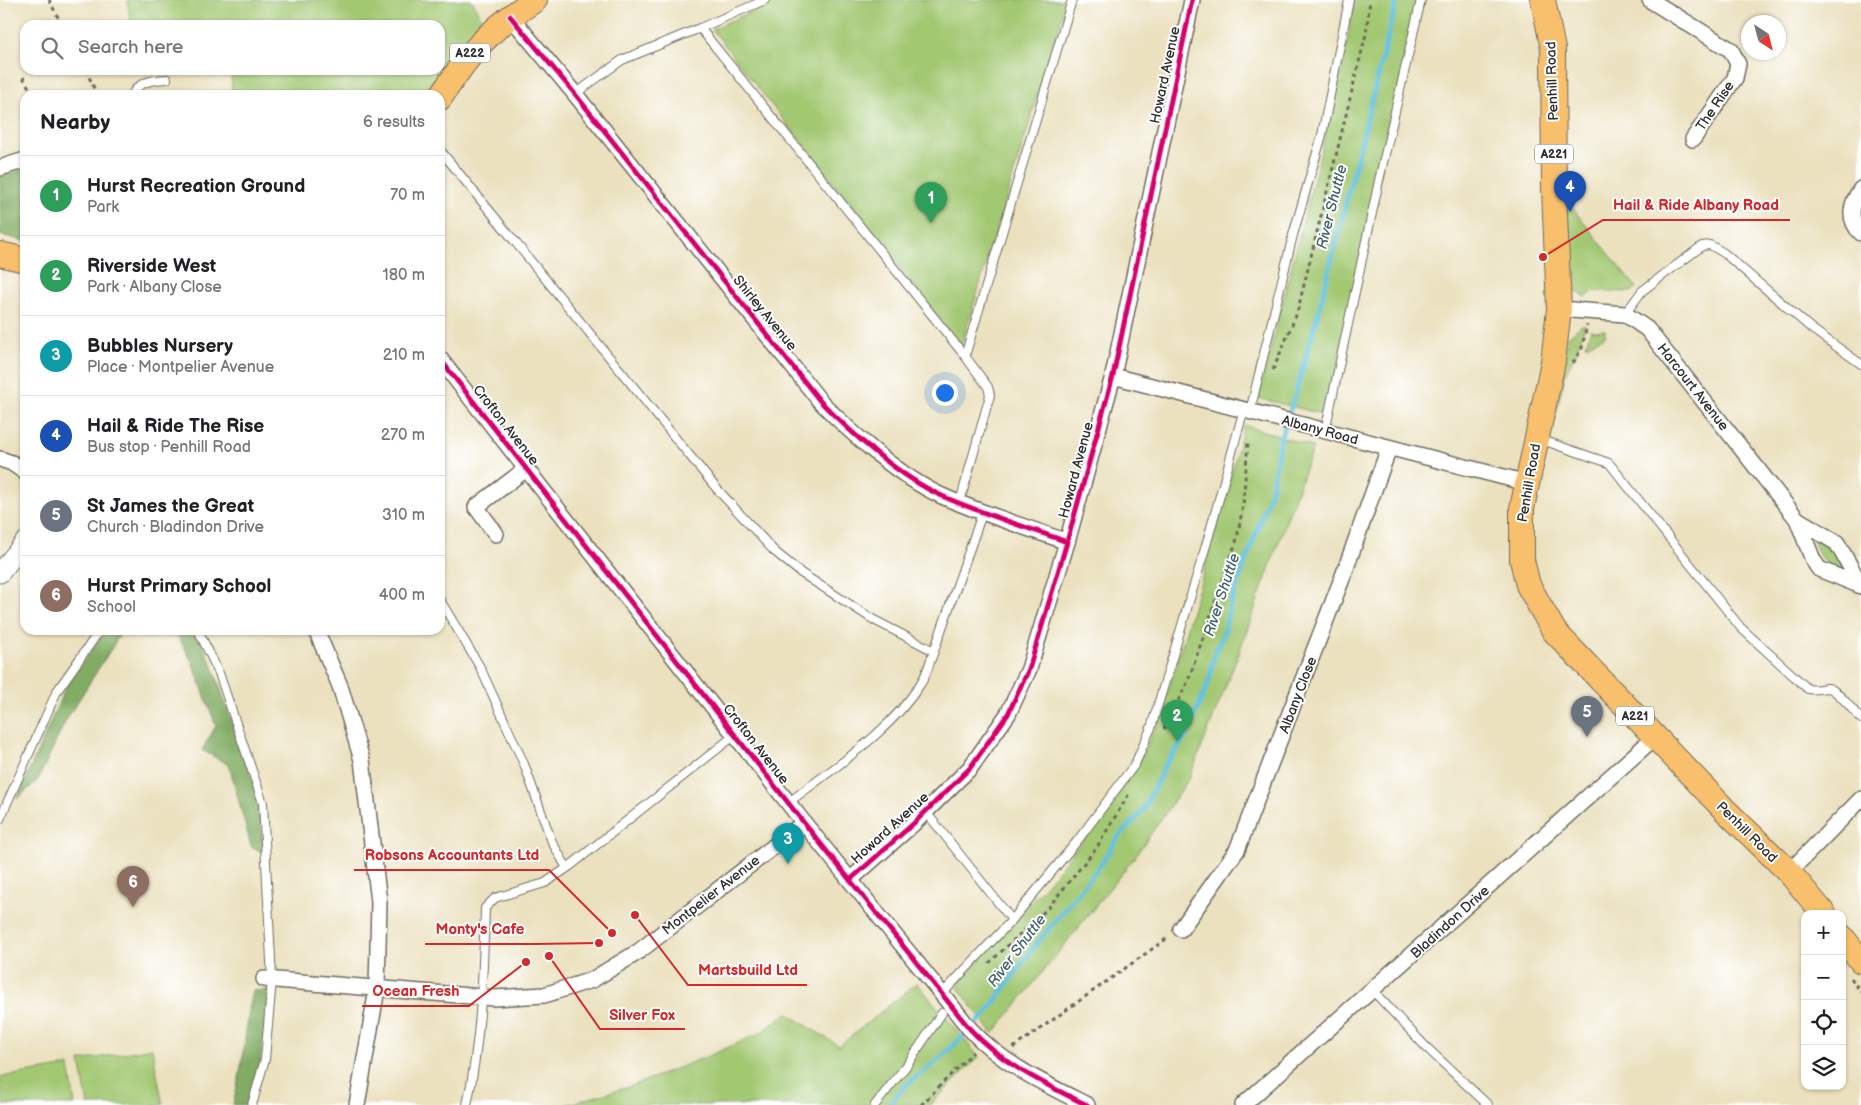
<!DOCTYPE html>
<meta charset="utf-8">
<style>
:root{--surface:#fff;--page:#f6f6f6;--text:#202124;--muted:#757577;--line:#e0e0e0;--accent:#c8321e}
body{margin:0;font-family:"Balsamiq Sans",sans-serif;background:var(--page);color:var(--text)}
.controls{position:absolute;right:15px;bottom:15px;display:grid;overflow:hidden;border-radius:10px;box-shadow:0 1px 4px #0004}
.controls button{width:45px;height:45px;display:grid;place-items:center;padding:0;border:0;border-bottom:1px solid var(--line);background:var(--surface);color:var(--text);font:25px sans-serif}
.compass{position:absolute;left:1741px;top:15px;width:45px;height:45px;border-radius:50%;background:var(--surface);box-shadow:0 1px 4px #0004;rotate:144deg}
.you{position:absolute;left:944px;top:392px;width:18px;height:18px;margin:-12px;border:4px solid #fff;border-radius:50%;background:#1a73e8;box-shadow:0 0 0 8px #1a73e833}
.badge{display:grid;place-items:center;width:32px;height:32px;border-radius:50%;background:var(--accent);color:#fff;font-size:16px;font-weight:700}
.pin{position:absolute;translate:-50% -41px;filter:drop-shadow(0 1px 2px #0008)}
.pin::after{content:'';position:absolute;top:26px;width:18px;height:15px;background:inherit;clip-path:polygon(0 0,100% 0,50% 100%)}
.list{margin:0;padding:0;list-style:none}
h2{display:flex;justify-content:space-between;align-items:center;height:65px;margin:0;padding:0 20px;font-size:21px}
h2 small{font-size:16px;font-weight:400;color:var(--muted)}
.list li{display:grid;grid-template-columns:32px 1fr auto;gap:15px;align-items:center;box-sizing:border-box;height:80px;padding:0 20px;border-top:1px solid var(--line)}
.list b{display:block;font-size:19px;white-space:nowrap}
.list p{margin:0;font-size:16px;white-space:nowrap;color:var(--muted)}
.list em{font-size:16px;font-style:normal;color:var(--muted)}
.icon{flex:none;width:28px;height:28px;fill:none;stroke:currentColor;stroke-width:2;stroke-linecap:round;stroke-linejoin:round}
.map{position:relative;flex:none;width:1861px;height:1105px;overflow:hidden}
.search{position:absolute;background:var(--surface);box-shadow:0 1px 4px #0004;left:20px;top:20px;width:425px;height:55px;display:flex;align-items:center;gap:12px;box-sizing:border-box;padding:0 18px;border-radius:15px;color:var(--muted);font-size:19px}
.panel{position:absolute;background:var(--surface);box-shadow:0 1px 4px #0004;left:20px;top:90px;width:425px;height:545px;border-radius:15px}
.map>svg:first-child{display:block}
</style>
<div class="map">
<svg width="1861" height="1105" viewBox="0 0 1861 1105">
<rect width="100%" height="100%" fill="#fff"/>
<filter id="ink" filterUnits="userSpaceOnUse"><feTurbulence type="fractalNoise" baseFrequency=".02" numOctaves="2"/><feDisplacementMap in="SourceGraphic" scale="10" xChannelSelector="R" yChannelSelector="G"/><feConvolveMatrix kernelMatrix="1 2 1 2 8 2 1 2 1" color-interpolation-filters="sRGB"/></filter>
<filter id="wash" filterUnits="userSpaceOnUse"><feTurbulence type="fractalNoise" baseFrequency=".0096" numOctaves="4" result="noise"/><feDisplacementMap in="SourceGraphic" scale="20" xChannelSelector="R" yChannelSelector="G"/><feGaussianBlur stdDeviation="1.12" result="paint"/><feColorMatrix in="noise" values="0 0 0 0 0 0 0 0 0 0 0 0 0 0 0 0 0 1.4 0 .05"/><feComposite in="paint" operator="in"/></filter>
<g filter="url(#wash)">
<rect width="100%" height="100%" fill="#ebe1bf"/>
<g fill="#a3c872" stroke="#677a4e">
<path d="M131 0H472L483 22 441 71 425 95H232L231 70H440V25H132L127 1Z"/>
<path d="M778 0H1067L961 346 712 29Z"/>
<path d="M1355 0H1419L1326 415 1258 398 1341 73Z"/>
<path d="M1567 206 1573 209 1636 287 1632 292 1594 291 1586 297 1575 290 1571 278Z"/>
<path d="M1581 325H1585L1576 353 1565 374 1552 432 1548 431 1568 337Z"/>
<path d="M1591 329 1593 331 1605 330V336L1586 345Z"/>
<path d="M1244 425 1313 447 1238 655 1189 779 1134 858 993 1034 956 985C996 943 1033 901 1070 856 1111 806 1146 761 1166 698L1222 511Z"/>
<path d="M1814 541C1828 543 1842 555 1843 570 1826 568 1817 556 1814 541Z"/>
<path d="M917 983 979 1057 930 1105H565L632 1086 711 1055 762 1032 787 1013 839 1046Z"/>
<path d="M152 1048 163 1105H88L80 1061Z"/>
<path d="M69 1066 75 1105H4L0 1077Z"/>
</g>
<g fill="#82ac64" stroke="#566c48">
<path d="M25 168V241L0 235V177Z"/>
<path d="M106 630H123L66 720 38 780 17 799 66 686Z"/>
<path d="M174 630H195L212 664 259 800 263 853 251 846 229 765 202 750 216 726 192 661Z"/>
<path d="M269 990 258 1078 248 1105H233L240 1073 252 991Z"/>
</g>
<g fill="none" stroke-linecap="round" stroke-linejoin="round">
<path stroke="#62c2e0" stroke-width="5" d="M889 1105 906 1085 937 1061 986 1014 1034 947 1100 866 1118 837 1137 818 1146 805 1164 767 1186 736 1209 681 1214 656 1224 633 1229 609 1271 491 1281 436 1295 396 1320 306 1397 0"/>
</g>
</g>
<g filter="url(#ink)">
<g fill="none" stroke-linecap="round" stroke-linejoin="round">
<g stroke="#6e6b5f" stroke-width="10">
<g id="service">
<path d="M700 28 765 0"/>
<path d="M575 94 622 60 700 28 965 356 1072 0"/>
<path d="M132 95C138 81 153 80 167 79"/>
<path d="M440 150 717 489 774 551 801 573 874 620 934 651 983 511"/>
<path d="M1625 314 1642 291 1702 246 1710 245 1724 253 1812 329 1861 364"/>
<path d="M1250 411 1293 235 1322 135 1349 0"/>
<path d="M1325 431 1380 176 1421 0"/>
<path d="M1539 439 1609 463 1741 628 1808 689C1815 691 1821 688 1828 688 1837 689 1854 712 1861 719"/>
<path d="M960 502 990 395 988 387 965 356"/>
<path d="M440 600 480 667 524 764 552 842 567 868"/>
<path d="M198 630 219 673 263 803 272 980 265 1059 252 1105"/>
<path d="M788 803C834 767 890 733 921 683 927 674 930 661 934 651"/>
<path d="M926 812 1012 920"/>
<path d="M0 819 57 691 100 630"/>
<path d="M1373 991 1426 1047 1488 1105"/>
<path d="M942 994 1012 920 1078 840 1135 764 1151 728 1207 542 1244 409"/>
<path d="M467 1105C481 1040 483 975 485 908L495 898 545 883 570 866 735 735"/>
<path d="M875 1105 907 1065 942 1013"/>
</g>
</g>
<g stroke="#6e6b5f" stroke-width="18">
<g id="minor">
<path d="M1650 0 1731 50 1738 64 1735 78 1693 139"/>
<path d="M510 16 575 94 820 401C852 434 900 477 942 496 983 514 1026 527 1067 542"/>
<path d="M0 168 25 160"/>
<path d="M1861 189C1851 203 1847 219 1861 233"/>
<path d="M1559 309 1625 314 1647 329 1797 519 1813 560 1819 569 1861 586"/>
<path d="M440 359 804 823 970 1029C1002 1064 1045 1084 1087 1105"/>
<path d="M1113 376 1527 483"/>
<path d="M0 459 12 463 25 472"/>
<path d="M1797 519 1837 543 1861 586"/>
<path d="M496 534 476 507 526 469"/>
<path d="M316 630 340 686 362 760 379 902 377 989 357 1105"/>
<path d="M1789 872 1861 799"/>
<path d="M850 880 914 823 970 768 1008 714 1029 669 1067 542 1113 376 1192 0"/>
<path d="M1181 929 1237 850 1343 576 1389 448"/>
<path d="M264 979 494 998 544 995 592 980 638 952 804 823"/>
<path d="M1243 1105 1655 737"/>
</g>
</g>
<g stroke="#6e6b5f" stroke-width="21">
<path id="tertiary" d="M0 573 25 542"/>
</g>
<g stroke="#6e6b5f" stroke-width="26">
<g id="primary">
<path d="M1543 0 1553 49 1554 190 1559 309 1553 362 1522 508V560L1528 585 1554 631 1724 809 1789 872 1824 914"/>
<path d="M440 98C469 53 489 29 535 0"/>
<path d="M0 254 25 260"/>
<path d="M1842 937 1861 961"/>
</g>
</g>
<g stroke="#6e6b5f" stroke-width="3" stroke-dasharray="4 4" stroke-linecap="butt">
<path d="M49 0 62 25"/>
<path d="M86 70 97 95"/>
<path d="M23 77 33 95"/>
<path d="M1573 363 1582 348 1587 325"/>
<path d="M1273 370 1297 313 1366 34 1370 0"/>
<path d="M1164 729 1188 681 1237 539 1243 505 1248 442"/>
<path d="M989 963 1048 908 1097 847 1130 792"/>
<path d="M1851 978 1861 992"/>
<path d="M1013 1048 1169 937"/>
<path d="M921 1105 973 1052"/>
</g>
<use href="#service" stroke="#fff" stroke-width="8"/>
<use href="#minor" stroke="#fff" stroke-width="15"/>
<use href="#tertiary" stroke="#fff" stroke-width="19"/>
<use href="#primary" stroke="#f8bf6c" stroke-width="24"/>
<g stroke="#fff" stroke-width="8">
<g id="cycleway">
<path d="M510 16 575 94 820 401C852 434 900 477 942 496 983 514 1026 527 1067 542"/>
<path d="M440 359 804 823 970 1029C1002 1064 1045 1084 1087 1105"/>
<path d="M850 880 914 823 970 768 1008 714 1029 669 1067 542 1113 376 1192 0"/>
</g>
</g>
<use href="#cycleway" stroke="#d6006c" stroke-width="5"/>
</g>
</g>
<g text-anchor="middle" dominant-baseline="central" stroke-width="4" stroke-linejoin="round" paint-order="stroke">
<g fill="#fff" stroke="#6b6b6b" stroke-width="1">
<rect x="450" y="43.5" width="40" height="19" rx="4"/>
<rect x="1535" y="144.5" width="38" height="19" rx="4"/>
<rect x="1616" y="706.5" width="38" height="19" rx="4"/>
</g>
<g font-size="12" font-weight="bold" fill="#2b2b2b">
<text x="470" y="53">A222</text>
<text x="1554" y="154">A221</text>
<text x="1635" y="716">A221</text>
</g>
<g font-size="14" fill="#2b2b2b" stroke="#fff">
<text transform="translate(1165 75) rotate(-78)">Howard Avenue</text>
<text transform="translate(1552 81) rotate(-92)">Penhill Road</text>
<text transform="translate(1715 106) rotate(-56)">The Rise</text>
<text transform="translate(765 313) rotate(51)">Shirley Avenue</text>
<text transform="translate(1693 387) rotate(52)">Harcourt Avenue</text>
<text transform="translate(506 425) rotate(52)">Crofton Avenue</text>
<text transform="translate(1320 430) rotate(15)">Albany Road</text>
<text transform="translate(1076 470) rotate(-75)">Howard Avenue</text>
<text transform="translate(1529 483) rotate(-80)">Penhill Road</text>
<text transform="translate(1298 695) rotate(-69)">Albany Close</text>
<text transform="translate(756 744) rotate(52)">Crofton Avenue</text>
<text transform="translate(890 828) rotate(-42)">Howard Avenue</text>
<text transform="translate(1747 832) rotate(45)">Penhill Road</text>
<text transform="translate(711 895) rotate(-38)">Montpelier Avenue</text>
<text transform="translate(1450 922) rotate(-42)">Bladindon Drive</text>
</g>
<g font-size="15" font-style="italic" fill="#3e606a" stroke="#fff">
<text transform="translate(1332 207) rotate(-76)">River Shuttle</text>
<text transform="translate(1222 595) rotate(-72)">River Shuttle</text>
<text transform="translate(1017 951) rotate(-53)">River Shuttle</text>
</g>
</g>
<path fill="none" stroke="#d62828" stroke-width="2" d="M1543 257L1603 220H1790M612 933L549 870H354M599 943L534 944H425M635 915L688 985H807M526 962L469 1006H362M549 956L600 1029H685"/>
<g fill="#d62828" stroke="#fff" stroke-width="2">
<circle cx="1543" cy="257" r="5"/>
<circle cx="612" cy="933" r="5"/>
<circle cx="599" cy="943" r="5"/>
<circle cx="635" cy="915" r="5"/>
<circle cx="526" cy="962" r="5"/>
<circle cx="549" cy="956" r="5"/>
</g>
<g font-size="15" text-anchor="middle" font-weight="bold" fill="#d62828" stroke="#fff" stroke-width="4" stroke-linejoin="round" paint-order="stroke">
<text x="1696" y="210">Hail &amp; Ride Albany Road</text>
<text x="452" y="860">Robsons Accountants Ltd</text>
<text x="480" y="934">Monty's Cafe</text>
<text x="748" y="975">Martsbuild Ltd</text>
<text x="416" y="996">Ocean Fresh</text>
<text x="642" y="1020">Silver Fox</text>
</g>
</svg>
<div class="controls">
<button>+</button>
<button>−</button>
<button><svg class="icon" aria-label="locate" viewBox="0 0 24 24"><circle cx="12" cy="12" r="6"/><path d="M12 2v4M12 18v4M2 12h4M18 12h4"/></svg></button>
<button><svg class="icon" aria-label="layers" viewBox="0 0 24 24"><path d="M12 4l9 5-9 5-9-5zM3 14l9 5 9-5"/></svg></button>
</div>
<svg class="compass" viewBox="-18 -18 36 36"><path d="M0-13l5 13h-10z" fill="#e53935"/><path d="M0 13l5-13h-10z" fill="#757577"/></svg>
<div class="you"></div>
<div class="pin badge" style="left:931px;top:223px;background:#2e9e5b">1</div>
<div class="pin badge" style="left:1177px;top:741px;background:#2e9e5b">2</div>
<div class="pin badge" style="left:788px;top:864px;background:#0f9aa8">3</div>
<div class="pin badge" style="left:1570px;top:212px;background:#1a4fb4">4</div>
<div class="pin badge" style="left:1587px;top:737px;background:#6b7280">5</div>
<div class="pin badge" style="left:133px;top:907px;background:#8d6e63">6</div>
<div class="search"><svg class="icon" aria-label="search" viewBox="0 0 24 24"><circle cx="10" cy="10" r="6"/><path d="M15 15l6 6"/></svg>Search here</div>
<section class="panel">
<h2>Nearby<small>6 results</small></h2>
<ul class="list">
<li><span class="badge" style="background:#2e9e5b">1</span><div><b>Hurst Recreation Ground</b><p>Park</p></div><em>70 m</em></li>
<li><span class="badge" style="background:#2e9e5b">2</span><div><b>Riverside West</b><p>Park · Albany Close</p></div><em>180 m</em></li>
<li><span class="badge" style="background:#0f9aa8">3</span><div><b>Bubbles Nursery</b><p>Place · Montpelier Avenue</p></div><em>210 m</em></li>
<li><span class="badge" style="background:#1a4fb4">4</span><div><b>Hail &amp; Ride The Rise</b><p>Bus stop · Penhill Road</p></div><em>270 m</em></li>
<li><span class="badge" style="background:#6b7280">5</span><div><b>St James the Great</b><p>Church · Bladindon Drive</p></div><em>310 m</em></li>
<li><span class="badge" style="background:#8d6e63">6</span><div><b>Hurst Primary School</b><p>School</p></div><em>400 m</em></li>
</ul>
</section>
</div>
